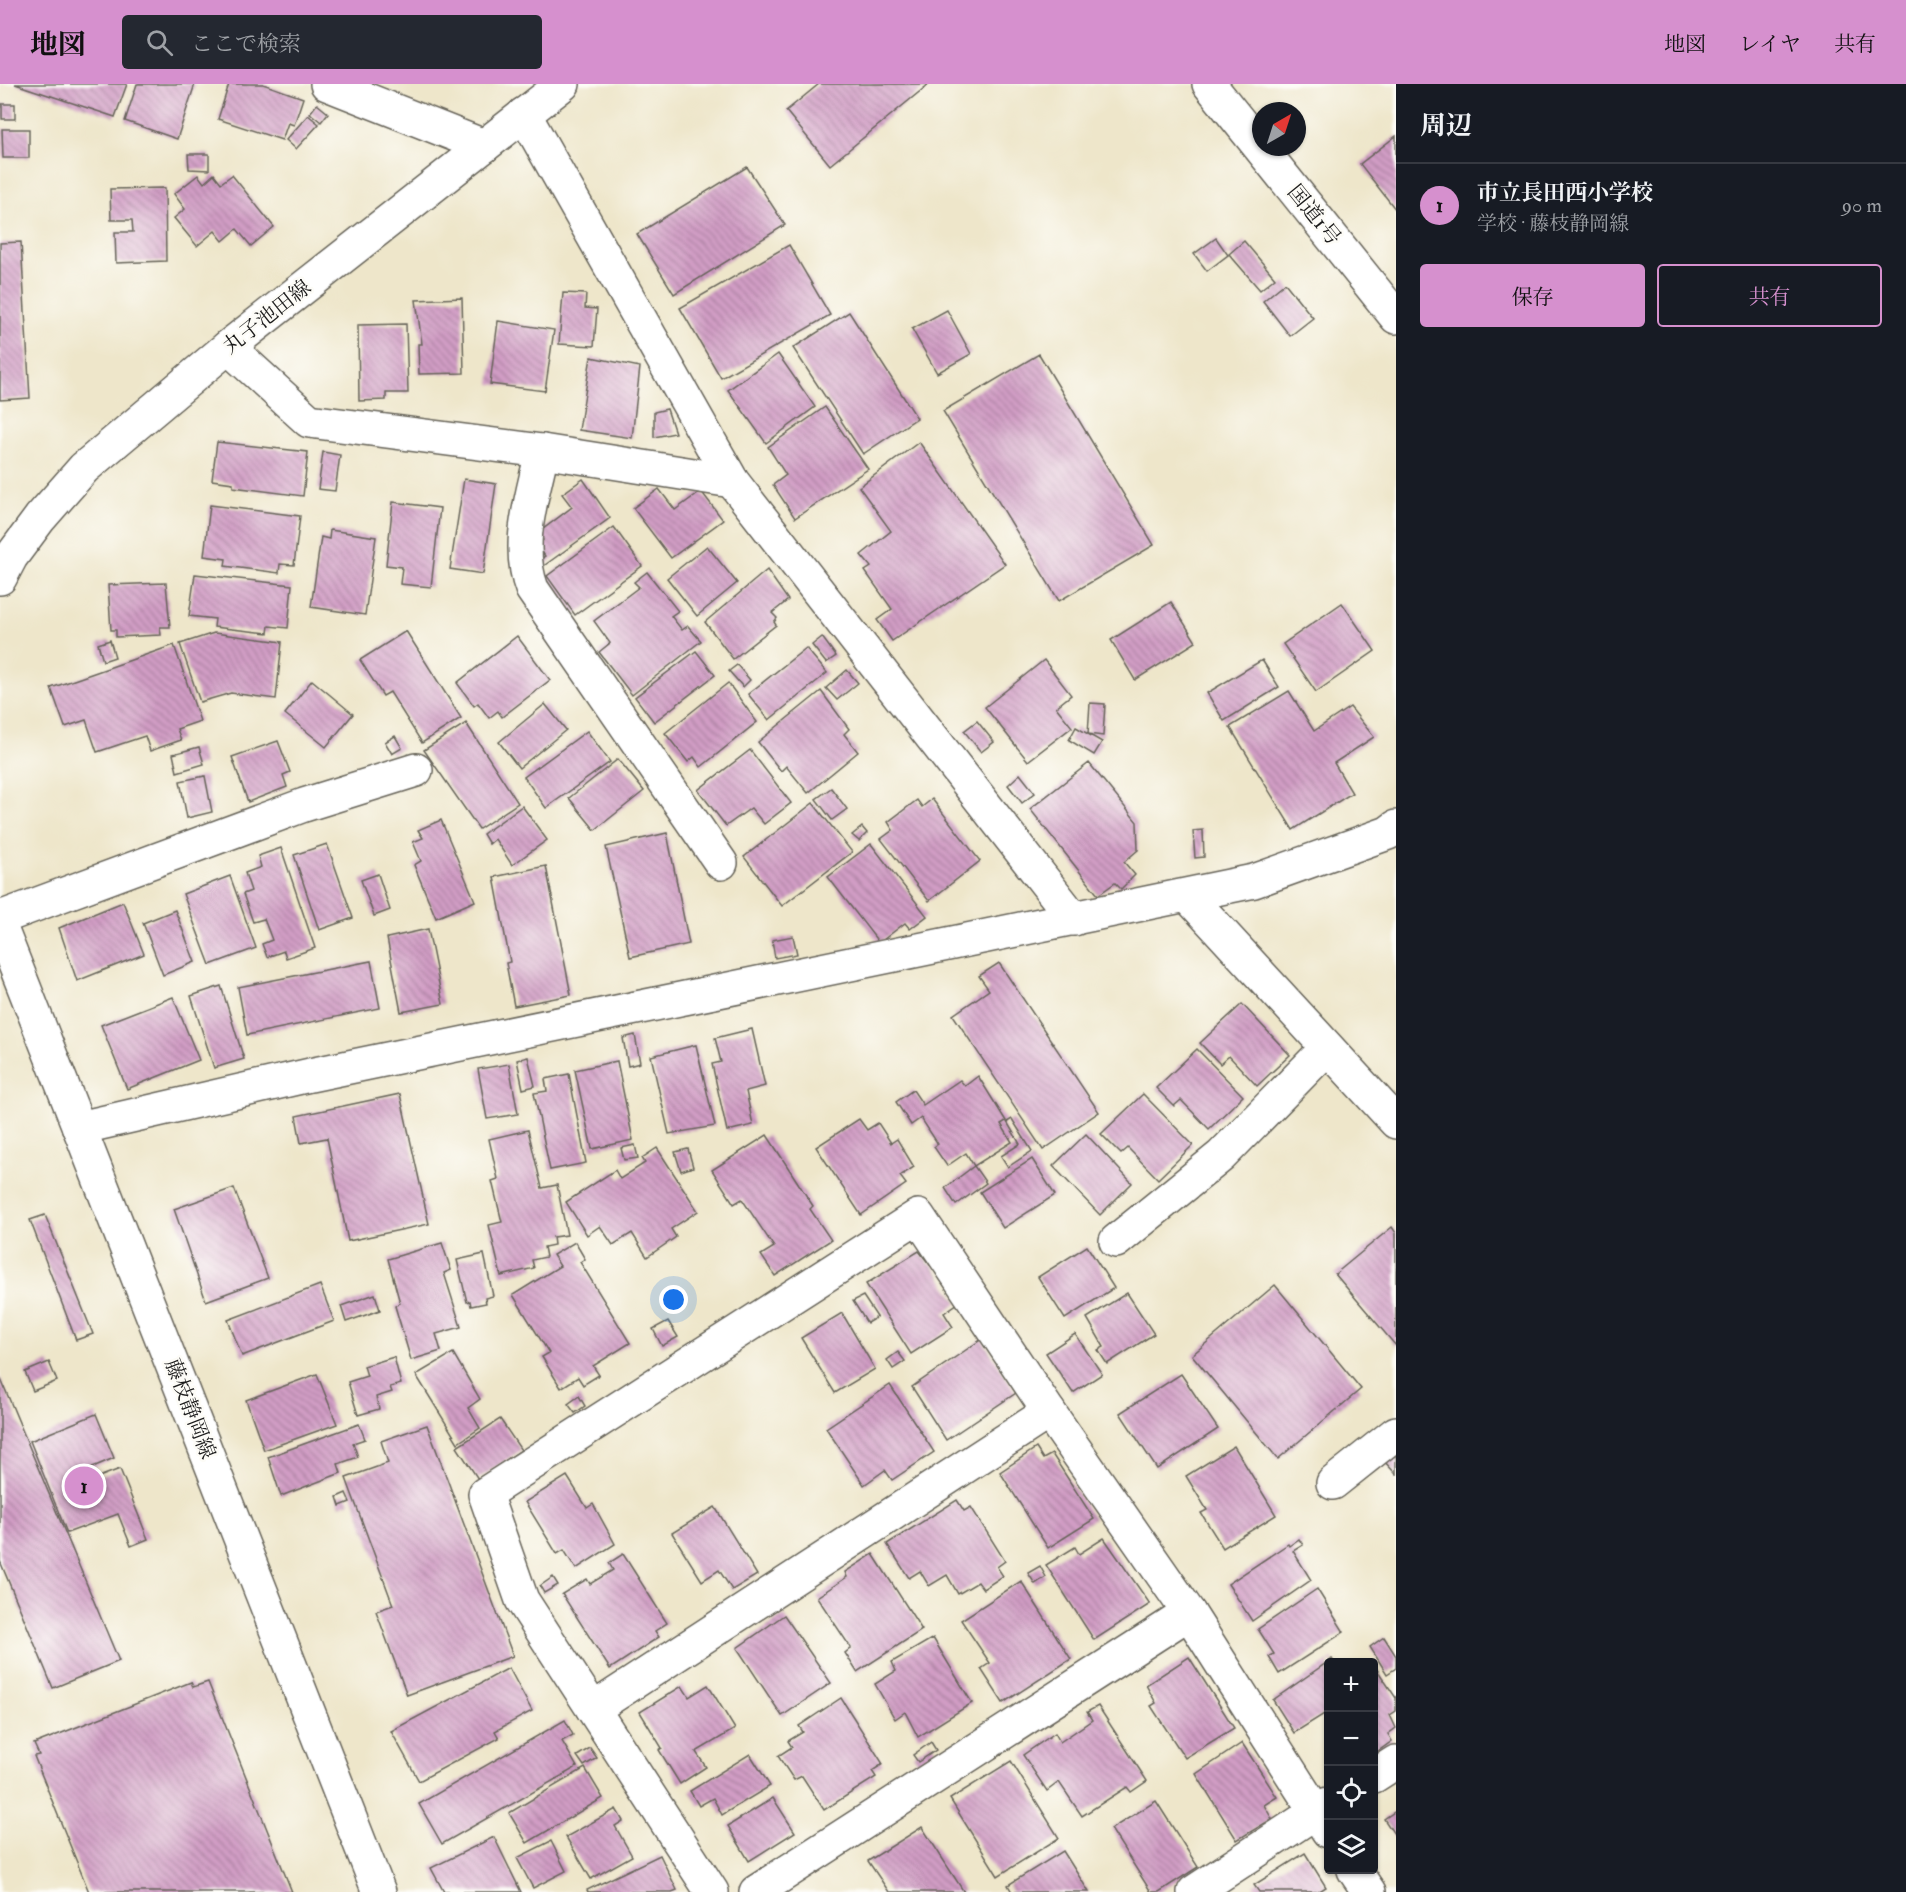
<!DOCTYPE html>
<html lang="ja">
<meta charset="utf-8">
<style>
:root{--surface:#171b24;--page:#242831;--text:#f1f3f6;--muted:#9ea1a6;--line:#363941;--accent:#d690ce}
body{margin:0;font-family:"IM FELL Double Pica","Noto Serif JP",serif;background:var(--page);color:var(--text)}
.controls{position:absolute;right:18px;bottom:18px;display:grid;overflow:hidden;border-radius:6px;box-shadow:0 2px 4px #0004}
.controls button{width:54px;height:54px;display:grid;place-items:center;padding:0;border:0;border-bottom:2px solid var(--line);background:var(--surface);color:var(--text);font:30px sans-serif}
.compass{position:absolute;left:1252px;top:18px;width:54px;height:54px;border-radius:50%;background:var(--surface);box-shadow:0 2px 4px #0004;rotate:39deg}
.you{position:absolute;left:674px;top:1216px;width:21px;height:21px;margin:-15px;border:4px solid #fff;border-radius:50%;background:#1a73e8;box-shadow:0 0 0 9px #1a73e833}
.badge{display:grid;place-items:center;width:39px;height:39px;border-radius:50%;background:var(--accent);color:#111;font-size:20px;font-weight:700}
.pin{position:absolute;translate:-50% -50%;border:3px solid #fff;box-shadow:0 2px 6px #0006}
.list{margin:0;padding:0;list-style:none}
h2{display:flex;justify-content:space-between;align-items:center;height:78px;margin:0;padding:0 24px;font-size:26px}
h2 small{font-size:20px;font-weight:400;color:var(--muted)}
.list li{display:grid;grid-template-columns:39px 1fr auto;gap:18px;align-items:center;box-sizing:border-box;height:84px;padding:0 24px;border-top:2px solid var(--line)}
.list b{display:block;font-size:22px;white-space:nowrap}
.list p{margin:0;font-size:20px;white-space:nowrap;color:var(--muted)}
.list em{font-size:20px;font-style:normal;color:var(--muted)}
.actions{display:flex;gap:12px;padding:18px 24px}
.actions a{flex:1;padding:14px 0;border:2px solid var(--accent);border-radius:6px;text-align:center;font-size:21px;color:var(--accent)}
.actions .main{background:var(--accent);color:#111}
.icon{flex:none;width:33px;height:33px;fill:none;stroke:currentColor;stroke-width:2;stroke-linecap:round;stroke-linejoin:round}
.map{position:relative;flex:none;width:1396px;height:1808px;overflow:hidden}
header{display:flex;align-items:center;gap:36px;box-sizing:border-box;height:84px;padding:0 30px;background:var(--accent);color:#111}
header strong{font-size:28px}
nav{display:flex;gap:33px;margin-inline-start:auto;font-size:21px}
.search{width:420px;height:54px;background:var(--page);display:flex;align-items:center;gap:15px;box-sizing:border-box;padding:0 21px;border-radius:6px;color:var(--muted);font-size:22px}
main{display:flex}
aside{flex:1;background:var(--surface)}
.map>svg:first-child{display:block}
</style>
<header>
<strong>地図</strong>
<div class="search"><svg class="icon" aria-label="search" viewBox="0 0 24 24"><circle cx="10" cy="10" r="6"/><path d="M15 15l6 6"/></svg>ここで検索</div>
<nav><a>地図</a><a>レイヤ</a><a>共有</a></nav>
</header>
<main>
<div class="map">
<svg width="1396" height="1808" viewBox="0 0 1396 1808">
<defs>
<pattern id="building-back-hatch" width="6" height="6" patternUnits="userSpaceOnUse" patternTransform="scale(1.5)"><rect width="6" height="6" fill="#d19dc5"/><path d="M-1 5l2 2M0 0l6 6M5-1l2 2" fill="none" stroke="#a97f9f"/></pattern>
</defs>
<rect width="100%" height="100%" fill="#fdfcf7"/>
<filter id="ink" filterUnits="userSpaceOnUse"><feTurbulence type="fractalNoise" baseFrequency=".0167" numOctaves="2"/><feDisplacementMap in="SourceGraphic" scale="12" xChannelSelector="R" yChannelSelector="G"/><feConvolveMatrix kernelMatrix="1 2 1 2 8 2 1 2 1" color-interpolation-filters="sRGB"/></filter>
<filter id="wash" filterUnits="userSpaceOnUse"><feTurbulence type="fractalNoise" baseFrequency=".008" numOctaves="4" result="noise"/><feDisplacementMap in="SourceGraphic" scale="24" xChannelSelector="R" yChannelSelector="G"/><feGaussianBlur stdDeviation="1.35" result="paint"/><feColorMatrix in="noise" values="0 0 0 0 0 0 0 0 0 0 0 0 0 0 0 0 0 1.4 0 .05"/><feComposite in="paint" operator="in"/></filter>
<g filter="url(#wash)">
<rect width="100%" height="100%" fill="#eee6ca"/>
<g id="blocks">
<g fill="url(#building-back-hatch)">
<path d="M15 0H127L115 33Z"/>
<path d="M137 0H195L177 55 125 37Z"/>
<path d="M229 0H263L303 14 294 41 288 39 282 56 218 35Z"/>
<path d="M819 0H929L830 81 786 27Z"/>
<rect x="2" y="20" width="13" height="15"/>
<path d="M317 20 328 29 321 38 310 29Z"/>
<path d="M308 31 319 40 296 65 286 56Z"/>
<path d="M2 45H29V74H3Z"/>
<path d="M1396 52V126L1360 80Z"/>
<path d="M188 70H209V86L189 85Z"/>
<path d="M747 83 785 141 674 210 637 150Z"/>
<path d="M214 90 221 99 232 91 274 143 251 162 237 145 223 157 215 147 197 162 174 134 185 125 174 110 198 91 204 99Z"/>
<path d="M165 104 166 177 116 179 115 148H133L132 136H111L110 105Z"/>
<path d="M1216 154 1228 171 1207 187 1194 170Z"/>
<path d="M1244 157 1275 194 1260 206 1229 170Z"/>
<path d="M21 158 30 314 0 316V159Z"/>
<path d="M789 161 830 231 721 294 680 224Z"/>
<path d="M1285 199 1313 234 1290 252 1263 217Z"/>
<path d="M563 209 586 210 585 224 597 225 594 262 559 260Z"/>
<path d="M462 214 464 289 419 290 418 260H422L416 216Z"/>
<path d="M947 226 971 270 937 289 912 245Z"/>
<path d="M849 228 917 334 863 370 793 264Z"/>
<path d="M498 237 554 246 545 307 490 300Z"/>
<path d="M406 240 408 309H386V316L359 317 358 241Z"/>
<path d="M778 270 815 323 766 359 728 306Z"/>
<path d="M1039 270 1154 461 1059 517 943 327Z"/>
<path d="M591 273 640 283 632 354 579 346Z"/>
<path d="M825 323 868 385 795 434 773 401 786 391 768 363Z"/>
<path d="M667 325 675 349 654 353V328Z"/>
<path d="M217 358 308 368 303 412 233 403V399L212 396Z"/>
<path d="M919 358 1005 480 892 557 877 536 892 525 865 487 871 483 861 471 891 447 859 403Z"/>
<path d="M323 368 340 371 335 407 318 405Z"/>
<path d="M464 395 496 400 483 490 450 485Z"/>
<path d="M583 395 610 434 538 486 534 480 545 472 537 460 543 456 538 449 572 423 562 410Z"/>
<path d="M659 405 675 426 701 407 723 436 671 474 633 424Z"/>
<path d="M393 418 440 424 431 503 400 500 402 483 386 481Z"/>
<path d="M210 421 300 432 294 481 280 480 279 489 225 482 226 475 204 472Z"/>
<path d="M614 443 642 482 575 531 547 492Z"/>
<path d="M330 446 376 453 365 531 311 523 321 453 329 455Z"/>
<path d="M707 462 737 499 697 532 667 494Z"/>
<path d="M767 486 788 516 772 529 777 534 774 538 776 541 733 575 705 538Z"/>
<path d="M647 488 678 527 671 532 682 546 688 542 701 557 632 611 599 568 610 559 594 537 639 503 634 498Z"/>
<path d="M195 490 292 501 288 544 269 542 268 549 214 543 215 535 189 532Z"/>
<path d="M166 499 170 543H160L161 551 116 553V546H111L108 501Z"/>
<path d="M1171 518 1196 558 1135 596 1111 556Z"/>
<path d="M1342 519 1375 567 1316 608 1283 560Z"/>
<path d="M406 547 461 634 422 659 390 608 383 612 360 576Z"/>
<path d="M214 549 282 558 276 615 231 609 200 618 180 560Z"/>
<path d="M517 552 550 596 502 633 498 627 489 634 478 619 474 622 457 599Z"/>
<path d="M822 553 836 572 826 579 812 561Z"/>
<path d="M110 556 115 573 103 577 98 560Z"/>
<path d="M174 561 200 637 177 645 181 656 150 667 145 652 97 668 86 636 65 643 51 604Z"/>
<path d="M806 564 827 589 769 636 748 610Z"/>
<path d="M696 567 715 591 654 638 635 613Z"/>
<path d="M1044 576 1071 611 1056 623 1072 643 1028 677 985 623Z"/>
<path d="M1262 576 1279 603 1224 637 1207 609Z"/>
<path d="M737 581 750 596 743 603 729 587Z"/>
<path d="M847 586 858 599 837 616 826 604Z"/>
<path d="M312 596 353 630 326 663 285 630Z"/>
<path d="M728 599 757 638 701 683 694 673 688 678 665 649Z"/>
<path d="M821 607 849 645 844 650 858 668 808 709 786 682 781 687 758 658Z"/>
<path d="M1289 607 1314 647 1350 623 1374 653 1334 679 1352 709 1293 746 1230 643Z"/>
<path d="M1090 619 1105 620 1103 652 1088 650Z"/>
<path d="M545 620 566 646 519 684 499 658Z"/>
<path d="M977 637 994 658 981 668 964 647Z"/>
<path d="M466 639 518 719 479 745 424 666Z"/>
<path d="M1076 643 1102 658 1094 671 1069 656Z"/>
<path d="M587 647 610 678 546 724 524 693Z"/>
<path d="M395 652 402 664 392 670 385 658Z"/>
<path d="M278 657 290 688 283 691 287 703 248 718 232 673Z"/>
<path d="M199 663 204 680 177 688 173 670Z"/>
<path d="M750 666 791 719 764 740 751 724 726 742 698 706Z"/>
<path d="M618 675 644 707 595 746 569 714Z"/>
<path d="M1089 679 1137 738 1138 766 1124 778 1135 791 1121 805 1115 799 1098 811 1030 725Z"/>
<path d="M1020 690 1035 709 1022 719 1008 701Z"/>
<path d="M205 692 212 728 187 734 180 697Z"/>
<path d="M831 704 847 725 832 736 816 715Z"/>
<path d="M932 715 980 777 929 817 881 755 893 746 888 738 917 716 922 723Z"/>
<path d="M813 719 852 768 782 822 744 773Z"/>
<path d="M522 722 547 756 512 781 495 755 489 760 483 750Z"/>
<path d="M441 736 475 817 436 834 414 781 421 777 413 758 423 754 418 746Z"/>
<path d="M862 743 867 749 859 757 852 751Z"/>
<path d="M1203 746 1204 773 1195 774 1193 747Z"/>
<path d="M667 749 689 860 630 873 606 763Z"/>
<path d="M327 760 353 834 319 846 294 771Z"/>
<path d="M871 760 927 832 910 845 905 839 879 859 828 793Z"/>
<path d="M281 764 315 864 286 874 284 867 267 873 262 860 272 856 264 835 253 838 243 810 251 807 245 789 261 783 258 772Z"/>
<path d="M546 782 571 911 514 922 506 879 510 878 494 793Z"/>
<path d="M378 790 390 826 374 832 361 796Z"/>
<path d="M230 792 256 864 210 881 183 810Z"/>
<path d="M123 818 144 870 77 897 59 844Z"/>
<path d="M175 826 195 878 163 891 143 839Z"/>
<path d="M428 845 443 920 401 928 387 854Z"/>
<path d="M793 852 797 870 775 874 772 856Z"/>
<path d="M371 877 380 924 247 951 238 903Z"/>
<path d="M999 879 1099 1028 1043 1066 953 931 989 906 979 892Z"/>
<path d="M221 902 244 975 214 984 191 912Z"/>
<path d="M173 913 199 976 127 1005 101 941Z"/>
<path d="M1242 920 1290 971 1257 1002 1229 972 1220 980 1200 959Z"/>
<path d="M752 945 765 1002 746 1007 753 1041 727 1047 712 980 721 978 715 954Z"/>
<path d="M635 951 640 979 628 982 623 954Z"/>
<path d="M696 961 715 1042 669 1050 651 972Z"/>
<path d="M1197 965 1243 1012 1209 1045 1181 1016 1174 1022 1156 1004Z"/>
<path d="M528 973 535 1002 523 1005 517 976Z"/>
<path d="M617 977 633 1056 592 1065 575 986Z"/>
<path d="M509 980 518 1030 487 1035 478 985Z"/>
<path d="M569 990 586 1079 550 1086 534 1009 547 1007 545 995Z"/>
<path d="M978 992 1006 1037 1001 1040 1012 1058 974 1082 966 1069 947 1082 934 1063 938 1060 921 1034 911 1041 896 1018 913 1006 923 1021 960 996 965 1002Z"/>
<path d="M400 1010 429 1140 348 1157 327 1054 301 1059 296 1032Z"/>
<path d="M1143 1010 1193 1061 1158 1095 1128 1064 1121 1070 1101 1050Z"/>
<path d="M859 1035 867 1046 878 1039 891 1059 897 1055 914 1083 900 1092 906 1100 861 1131 816 1063Z"/>
<path d="M1012 1035 1032 1067 1008 1083 1001 1072 1020 1060 1007 1038Z"/>
<path d="M528 1046 542 1104 557 1101 567 1151 553 1153 554 1161 544 1163 546 1173 532 1176 534 1184 501 1192 489 1141 502 1138 492 1097 498 1095 489 1055Z"/>
<path d="M1086 1050 1132 1099 1100 1131 1053 1082Z"/>
<path d="M767 1051 813 1122 810 1125 831 1156 775 1192 761 1171 774 1163 742 1115 734 1120 712 1086Z"/>
<path d="M635 1061 638 1074 624 1076 621 1064Z"/>
<path d="M657 1064 698 1127 671 1145 676 1153 647 1173 632 1149 613 1161 600 1142 587 1151 566 1118 615 1086 620 1095 645 1079 642 1074Z"/>
<path d="M688 1065 693 1083 681 1087 675 1068Z"/>
<path d="M1032 1075 1055 1111 1003 1144 980 1108Z"/>
<path d="M974 1082 986 1099 956 1121 945 1104Z"/>
<path d="M234 1104 268 1194 206 1217 174 1125Z"/>
<path d="M45 1131 93 1250 76 1256 30 1136Z"/>
<path d="M1392 1143 1396 1149V1262L1335 1190Z"/>
<path d="M575 1158 585 1175 580 1178 630 1259 593 1282 599 1291 583 1301 578 1293 561 1304 542 1273 549 1269 513 1211 560 1182 553 1171Z"/>
<path d="M442 1159 451 1186 444 1189 461 1243 436 1250 441 1267 411 1276 395 1222 400 1219 388 1175Z"/>
<path d="M1087 1162 1114 1204 1065 1235 1038 1193Z"/>
<path d="M919 1167 930 1181 932 1180 958 1219 944 1229 953 1243 911 1270 866 1200Z"/>
<path d="M484 1170 493 1212 485 1214 486 1219 471 1222 470 1217 467 1218 457 1176Z"/>
<path d="M320 1201 334 1237 242 1272 228 1236Z"/>
<path d="M1275 1201 1361 1305 1278 1375 1192 1271Z"/>
<path d="M1127 1209 1154 1250 1107 1280 1098 1266 1104 1263 1087 1234Z"/>
<path d="M375 1210 380 1226 346 1238 341 1222Z"/>
<path d="M863 1212 877 1233 867 1239 853 1217Z"/>
<path d="M842 1229 875 1285 835 1309 801 1254Z"/>
<path d="M668 1237 678 1253 662 1262 653 1245Z"/>
<path d="M1075 1250 1102 1290 1073 1309 1046 1269Z"/>
<path d="M982 1255 1016 1309 946 1356 912 1303Z"/>
<path d="M898 1268 905 1277 893 1285 887 1276Z"/>
<path d="M453 1269 480 1315 468 1324 480 1344 458 1359 416 1291Z"/>
<path d="M394 1273 401 1300 390 1303 392 1308 376 1313 379 1325 358 1331 348 1298 367 1292 364 1282Z"/>
<path d="M49 1278 57 1297 33 1307 25 1288Z"/>
<path d="M317 1290 337 1340 264 1366 246 1316Z"/>
<path d="M1181 1290 1218 1345 1157 1385 1120 1329Z"/>
<path d="M0 1293 119 1577 53 1604 0 1477Z"/>
<path d="M890 1301 934 1368 892 1396 885 1386 864 1401 826 1344Z"/>
<path d="M579 1312 585 1322 575 1329 568 1320Z"/>
<path d="M96 1330 114 1374 86 1386 91 1396 120 1385 148 1455 131 1462 118 1430 67 1449 30 1357Z"/>
<path d="M500 1335 521 1366 478 1395 457 1363Z"/>
<path d="M359 1340 365 1355 353 1359 358 1373 338 1380 341 1389 281 1412 268 1373Z"/>
<path d="M427 1341 513 1572 407 1611 376 1527 393 1521 346 1394 388 1379 381 1357Z"/>
<path d="M1234 1362 1276 1431 1223 1464 1201 1429 1207 1426 1186 1392Z"/>
<path d="M1036 1364 1043 1375 1052 1370 1094 1435 1048 1464 1000 1388Z"/>
<path d="M1396 1367V1390L1384 1377Z"/>
<path d="M567 1392 587 1424 593 1420 615 1460 576 1485 564 1466 557 1470 525 1418Z"/>
<path d="M346 1409 350 1418 340 1422 337 1413Z"/>
<path d="M957 1416 964 1427 971 1423 1005 1477 997 1483 1003 1492 983 1505 978 1498 958 1510 947 1491 929 1502 920 1487 909 1494 887 1460Z"/>
<path d="M715 1423 757 1491 732 1506 719 1486 702 1497 672 1449Z"/>
<path d="M1104 1454 1150 1520 1094 1556 1046 1481 1075 1463 1079 1470Z"/>
<path d="M1299 1455 1303 1461 1293 1467 1311 1496 1252 1537 1228 1500 1288 1460 1289 1462Z"/>
<path d="M623 1470 667 1539 655 1547 659 1553 610 1585 562 1510 587 1495 590 1500 613 1486 609 1479Z"/>
<path d="M873 1470 922 1546 857 1588 845 1569 851 1564 817 1513 847 1493 845 1488Z"/>
<path d="M1040 1482 1046 1493 1035 1500 1028 1489Z"/>
<path d="M553 1493 558 1501 544 1509 540 1502Z"/>
<path d="M1021 1497 1071 1575 1003 1619 981 1585 990 1579 961 1536Z"/>
<path d="M1317 1505 1344 1548 1279 1590 1269 1573 1274 1570 1258 1545Z"/>
<path d="M784 1531 831 1599 782 1632 737 1564Z"/>
<path d="M1384 1553 1396 1572V1584L1387 1590 1370 1563Z"/>
<path d="M933 1554 972 1619 918 1653 905 1628 895 1635 875 1600 896 1587 892 1578Z"/>
<path d="M1189 1573 1234 1644 1185 1674 1151 1622 1156 1619 1146 1601Z"/>
<path d="M1332 1575 1334 1578H1328V1637L1324 1630 1294 1649 1273 1616Z"/>
<path d="M1374 1581 1396 1614V1627L1390 1631 1396 1644 1388 1650 1392 1657 1374 1670Z"/>
<path d="M509 1584 532 1627 495 1647 499 1654 419 1697 391 1647Z"/>
<path d="M191 1598 193 1603 208 1598 292 1808H89L34 1672 39 1671 34 1660Z"/>
<path d="M708 1601 735 1645 696 1668 706 1683 680 1700 659 1666 662 1664 640 1628 682 1602 689 1613Z"/>
<path d="M841 1614 883 1680 872 1687 876 1693 824 1726 802 1692 794 1696 778 1672 792 1663 788 1657 803 1648 799 1642Z"/>
<path d="M1098 1622 1147 1697 1131 1708 1127 1703 1082 1732 1059 1698 1047 1707 1023 1671 1055 1649 1060 1658 1092 1636 1087 1628Z"/>
<path d="M565 1636 573 1651 562 1657 577 1683 442 1760 419 1720Z"/>
<path d="M931 1658 936 1666 918 1678 913 1671Z"/>
<path d="M1242 1659 1277 1713 1264 1721 1272 1735 1237 1756 1196 1690Z"/>
<path d="M590 1664 597 1674 584 1682 577 1672Z"/>
<path d="M750 1670 770 1702 722 1731 713 1714 699 1722 690 1707Z"/>
<path d="M1011 1677 1059 1754 998 1792 950 1715Z"/>
<path d="M585 1684 603 1714 527 1759 509 1729Z"/>
<path d="M773 1714 795 1748 749 1777 728 1742Z"/>
<path d="M1156 1717 1198 1783 1159 1808H1151L1111 1745Z"/>
<path d="M616 1725 623 1737 615 1742 632 1772 591 1795 566 1753Z"/>
<path d="M1396 1727V1753L1384 1735Z"/>
<path d="M922 1743 964 1808H889L868 1777Z"/>
<path d="M494 1753 521 1808H444L431 1784Z"/>
<path d="M551 1757 566 1787 533 1804 517 1774Z"/>
<path d="M1063 1767 1089 1808H1012L1008 1801Z"/>
<path d="M1305 1769 1326 1803 1318 1808H1259L1254 1801Z"/>
<path d="M660 1771 677 1806 672 1808H588L587 1806Z"/>
</g>
</g>
</g>
<g filter="url(#ink)">
<use href="#blocks" fill-opacity="0" stroke="#666359" stroke-width="1.5"/>
<g fill="none" stroke-linecap="round" stroke-linejoin="round">
<g stroke="#666359" stroke-width="36">
<g id="minor">
<path d="M327 0 484 62"/>
<path d="M524 30 732 397 1074 835"/>
<path d="M228 263 309 337 542 367 732 397"/>
<path d="M542 367C533 412 515 460 532 505L721 779"/>
<path d="M0 494 11 473 40 434 84 384 228 263 563 0"/>
<path d="M1188 812 1396 1038"/>
<path d="M0 834 304 721 416 686"/>
<path d="M79 1044 310 991 1254 797 1388 749 1396 743"/>
<path d="M1116 1157 1221 1072 1327 964"/>
<path d="M1333 1399 1396 1349"/>
<path d="M593 1625 1049 1328"/>
<path d="M1374 1692 1396 1678"/>
<path d="M1354 1786 1369 1808"/>
<path d="M712 1808 522 1516 485 1410 918 1132 1049 1328 1189 1529 1328 1747"/>
<path d="M756 1808 1189 1529"/>
<path d="M1194 1808 1328 1720"/>
</g>
</g>
<g stroke="#666359" stroke-width="36">
<path id="major" d="M0 842 379 1808"/>
</g>
<g stroke="#666359" stroke-width="36">
<path id="highway" d="M1209 0 1396 233"/>
</g>
<use href="#minor" stroke="#fff" stroke-width="33"/>
<use href="#major" stroke="#fff" stroke-width="33"/>
<use href="#highway" stroke="#fff" stroke-width="33"/>
</g>
</g>
<g text-anchor="middle" dominant-baseline="central" stroke-width="5" stroke-linejoin="round" paint-order="stroke">
<g font-size="21" fill="#1c1c1c" stroke="#fdfcf7">
<text transform="translate(1314 131) rotate(51)">国道1号</text>
<text transform="translate(267 233) rotate(-38)">丸子池田線</text>
<text transform="translate(190 1325) rotate(69)">藤枝静岡線</text>
</g>
</g>
</svg>
<div class="controls">
<button>+</button>
<button>−</button>
<button><svg class="icon" aria-label="locate" viewBox="0 0 24 24"><circle cx="12" cy="12" r="6"/><path d="M12 2v4M12 18v4M2 12h4M18 12h4"/></svg></button>
<button><svg class="icon" aria-label="layers" viewBox="0 0 24 24"><path d="M12 4l9 5-9 5-9-5zM3 14l9 5 9-5"/></svg></button>
</div>
<svg class="compass" viewBox="-18 -18 36 36"><path d="M0-13l5 13h-10z" fill="#e53935"/><path d="M0 13l5-13h-10z" fill="#9ea1a6"/></svg>
<div class="you"></div>
<div class="pin badge" style="left:84px;top:1402px">1</div>
</div>
<aside>
<h2>周辺<small></small></h2>
<ul class="list">
<li><span class="badge">1</span><div><b>市立長田西小学校</b><p>学校 · 藤枝静岡線</p></div><em>90 m</em></li>
</ul>
<div class="actions"><a class="main">保存</a><a>共有</a></div>
</aside>
</main>
